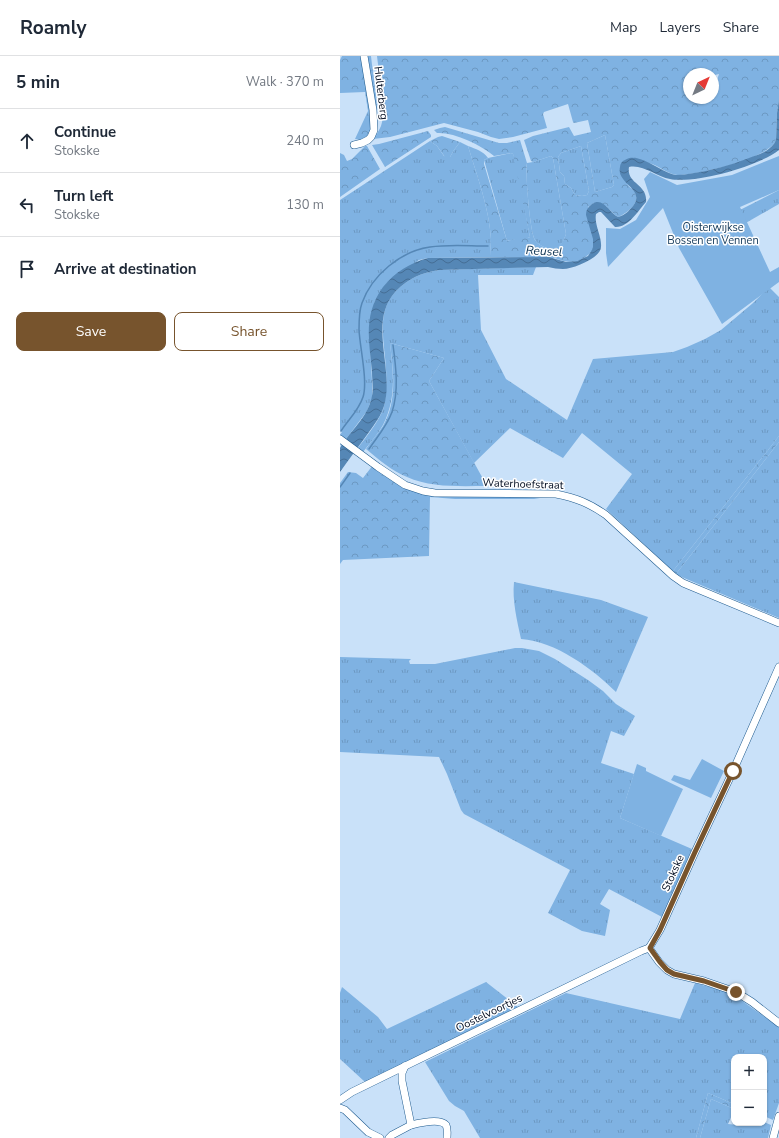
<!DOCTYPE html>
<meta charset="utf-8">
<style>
:root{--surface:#fff;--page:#f2f2f3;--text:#1f2937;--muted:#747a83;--line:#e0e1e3;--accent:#77542d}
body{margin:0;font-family:"Nunito Sans",sans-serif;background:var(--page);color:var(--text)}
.controls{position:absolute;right:12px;bottom:12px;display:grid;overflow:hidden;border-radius:8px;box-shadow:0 1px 3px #0004}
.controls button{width:36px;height:36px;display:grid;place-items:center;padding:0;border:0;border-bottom:1px solid var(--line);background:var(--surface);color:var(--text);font:20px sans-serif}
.compass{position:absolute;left:343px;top:12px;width:36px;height:36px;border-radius:50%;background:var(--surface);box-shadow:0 1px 3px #0004;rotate:43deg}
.stop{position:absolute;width:12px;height:12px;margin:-9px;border:3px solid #77542d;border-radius:50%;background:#fff}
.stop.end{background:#77542d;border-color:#fff;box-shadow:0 1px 4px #0008}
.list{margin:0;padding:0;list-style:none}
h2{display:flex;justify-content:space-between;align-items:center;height:52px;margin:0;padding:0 16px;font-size:17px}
h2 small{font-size:13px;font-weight:400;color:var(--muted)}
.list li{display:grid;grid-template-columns:26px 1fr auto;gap:12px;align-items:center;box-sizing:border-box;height:64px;padding:0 16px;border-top:1px solid var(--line)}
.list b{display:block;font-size:15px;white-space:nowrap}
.list p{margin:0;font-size:13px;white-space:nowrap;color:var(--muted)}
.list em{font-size:13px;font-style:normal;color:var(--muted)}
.actions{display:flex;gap:8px;padding:12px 16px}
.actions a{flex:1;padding:9px 0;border:1px solid var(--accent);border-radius:8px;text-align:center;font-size:14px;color:var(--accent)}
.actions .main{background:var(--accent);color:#fff}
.icon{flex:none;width:22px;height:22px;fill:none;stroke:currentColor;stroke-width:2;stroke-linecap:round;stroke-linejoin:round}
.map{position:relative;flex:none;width:439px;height:1082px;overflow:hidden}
header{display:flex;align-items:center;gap:24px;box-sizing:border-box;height:56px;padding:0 20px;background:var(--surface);border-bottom:1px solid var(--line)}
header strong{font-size:19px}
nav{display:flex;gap:22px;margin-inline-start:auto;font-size:14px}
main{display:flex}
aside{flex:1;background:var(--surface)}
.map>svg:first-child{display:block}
</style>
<header>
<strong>Roamly</strong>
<nav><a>Map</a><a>Layers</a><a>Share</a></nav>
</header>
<main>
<aside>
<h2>5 min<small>Walk · 370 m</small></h2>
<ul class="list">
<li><svg class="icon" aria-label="ahead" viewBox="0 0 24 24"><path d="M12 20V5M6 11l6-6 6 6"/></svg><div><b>Continue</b><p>Stokske</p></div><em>240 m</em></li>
<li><svg class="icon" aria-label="left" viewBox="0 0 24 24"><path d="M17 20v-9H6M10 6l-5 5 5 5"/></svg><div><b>Turn left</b><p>Stokske</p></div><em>130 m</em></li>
<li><svg class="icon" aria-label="arrive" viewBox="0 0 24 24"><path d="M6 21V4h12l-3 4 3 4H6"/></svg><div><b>Arrive at destination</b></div></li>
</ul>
<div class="actions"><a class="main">Save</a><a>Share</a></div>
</aside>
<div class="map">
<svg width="439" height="1082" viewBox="0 0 439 1082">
<defs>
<pattern id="grass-tufts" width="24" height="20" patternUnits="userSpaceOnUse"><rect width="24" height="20" fill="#7fb2e2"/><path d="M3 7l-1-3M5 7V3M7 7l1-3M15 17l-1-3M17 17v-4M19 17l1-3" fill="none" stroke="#6c98c2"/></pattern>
<pattern id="forest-crowns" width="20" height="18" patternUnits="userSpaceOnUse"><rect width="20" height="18" fill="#7fb2e2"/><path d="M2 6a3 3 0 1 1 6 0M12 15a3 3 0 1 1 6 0" fill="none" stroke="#6c98c2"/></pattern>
<pattern id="water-waves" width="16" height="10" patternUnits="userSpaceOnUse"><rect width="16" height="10" fill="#5587b6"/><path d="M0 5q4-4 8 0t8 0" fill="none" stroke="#446d94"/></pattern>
</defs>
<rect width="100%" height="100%" fill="#c9e1f9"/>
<g fill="url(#grass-tufts)">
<path d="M265 79 274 129 272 131 255 136 247 87Z"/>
<path d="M90 85 97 90 104 100 110 101 114 94 120 86 128 90C137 120 149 151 151 183 151 189 150 195 150 201L88 202 79 204 47 227 35 245 29 271 32 325V342L27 355 6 383 0 379 2 376 0 374V144Z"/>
<path d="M241 90 249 135 247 139 242 140 235 139 231 132 225 128 224 120 220 116 218 101 221 97Z"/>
<path d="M171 97 173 98 176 106 190 181C187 183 173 183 167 185L144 104 148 102Z"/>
<path d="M211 100 213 102 226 178C224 184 221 191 215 192 208 194 199 190 195 184 190 177 185 116 187 107L193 106Z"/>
<path d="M439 134V148L404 168 396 156Z"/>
<path d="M196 211 193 219H138L141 274 166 323 227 364 253 303 333 296 347 291 365 283 381 274 413 247 429 231 439 241V380L333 515 266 453 292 418 242 377 223 402 170 372 134 407 89 325 104 302 50 287C53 315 57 342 43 369 38 378 30 387 23 396L18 392C26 381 41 363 44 350 46 343 47 322 46 314 45 287 35 257 56 235 69 222 81 217 99 214Z"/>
<path d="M439 386V562L344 522 336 518Z"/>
<path d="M174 526 261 544 308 561 276 636C253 613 215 585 181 583 177 565 172 544 174 526Z"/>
<path d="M175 592H182L199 595 215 603 248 624 263 635 276 648 295 660 284 680 271 675 261 707 294 718 280 762 352 793 322 861 269 833 260 848 270 854 265 880 242 875 208 857 230 814 124 758 121 754 107 718 99 701 0 696V601L71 603 69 605 70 608H95Z"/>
<path d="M146 926 178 951 25 1026 0 1003V937L2 931 38 961 47 973Z"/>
<path d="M355 927 391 937 439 971V1047L433 1064 424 1060V1001H394V1048L368 1037 356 1082H140L124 1055 115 1050 109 1045 85 1006 226 937 340 963Z"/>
<path d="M371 1043 394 1053V1060L392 1059 388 1068 398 1069 399 1067H424V1066L431 1069 428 1082H360Z"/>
</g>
<g fill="url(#forest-crowns)" fill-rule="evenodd">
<path d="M2 0H31C32 11 34 21 35 32 38 51 40 72 22 84L15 83 28 55 25 36 0 37V4Z"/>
<path d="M37 0H439V43L437 57 436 84C429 103 357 119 337 119 328 118 320 111 312 108 304 105 294 105 285 104 285 111 285 119 287 126 287 130 292 132 294 135 302 146 287 158 278 161L275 159 266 150 254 147 248 151C249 160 257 187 252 195 249 199 244 202 240 204 232 207 223 206 215 202L150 201C150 195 151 189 151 183 149 151 137 120 128 90 136 93 143 95 148 102L144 104V108L167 185 179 182H188L190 181 173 98 171 97 154 100C141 89 114 76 97 77L94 74 100 72 105 71 159 87H167L180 84 187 107C185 116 190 177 195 184 199 190 208 194 215 192 221 190 224 184 226 178L213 102 211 100 193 106 191 105 184 84 193 80 229 71 234 80 251 76 248 64 234 67 233 66 228 48 204 56 203 58 207 72 173 81 159 83 151 81 138 76 104 67 50 81 33 83C36 79 39 75 41 70 47 52 39 20 37 0ZM370 17 375 19 379 18 377 24 373 22V42H349V18ZM265 79 274 129 272 131 255 136 247 87ZM241 90 249 135 247 139 242 140 235 139 231 132 225 128 224 120 220 116 218 101 221 97Z"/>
<path d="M88 75 91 79V81L45 111 32 89 39 88Z"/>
<path d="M102 80 120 86 114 94 110 101H105L97 90 90 85 98 81Z"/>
<path d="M25 90H27L40 113 0 141V97L4 99 7 105 12 103Z"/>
<path d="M50 287 104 302 89 325 147 430C121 430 91 432 67 421 52 415 38 403 26 393 31 385 38 378 43 370 58 344 53 315 50 287Z"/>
<path d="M439 380V386L336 518 333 515Z"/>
<path d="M33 409 69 433 200 442 194 443H115L90 441 89 500 3 504 0 508V427L8 416 16 417 23 422Z"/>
<path d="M368 1037 394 1048V1053L371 1043 360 1082H356Z"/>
</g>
<g fill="#7fb2e2">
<path d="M439 100V134L400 151 430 216 439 211V226L382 268 339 192 323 152 268 211 266 197V172L280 173 296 164 310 141 304 123 310 116 337 129 392 119Z"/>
<path d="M362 703 384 715 371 742 331 724 334 719 350 724Z"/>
<path d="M297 708 306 712V715L343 733 321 780 280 762Z"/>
</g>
<path fill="url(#water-waves)" d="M439 43V94C419 110 355 128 330 123 317 121 303 108 289 111 286 128 308 128 306 146 298 155 288 172 275 171L261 156H259L256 158C254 169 262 180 261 191 261 202 233 213 223 213 218 213 213 212 208 211L99 214C81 217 69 222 56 235 27 266 55 313 44 350 42 357 38 363 34 369 23 385 11 400 0 416 0 409 0 399 0 392 2 388 6 383 9 379 17 369 28 357 31 344 34 335 32 325 32 316 29 284 23 259 43 231 55 216 70 207 88 202L209 201 226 206 237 205 248 200 252 194 253 191V183L246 159C246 154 248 151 252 148 263 140 270 157 278 161 285 159 289 155 293 150 306 133 276 128 280 111 280 108 282 105 285 104 299 95 321 117 336 119 341 119 348 118 354 117 373 114 391 109 409 102 415 100 421 98 426 95 430 92 434 89 436 84L437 57Z"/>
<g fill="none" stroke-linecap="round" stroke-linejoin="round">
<g stroke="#5587b6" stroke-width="1.5">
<path d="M1 375C8 364 19 354 23 341 28 326 20 292 19 274 19 266 19 255 22 247 32 219 61 195 90 191 109 188 129 190 148 190"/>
<path d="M29 393C37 381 47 370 52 356 59 335 56 311 53 289"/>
<path d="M0 431 10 417"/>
</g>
<g stroke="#1e5a8e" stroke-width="8">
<g id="minor">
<path d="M14 89 22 87 28 84 31 81 34 74 33 54 24 0"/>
<path d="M0 383 38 411 65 429 83 435 95 437 216 438C236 442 249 447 266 459L333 520 343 527 439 567"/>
<path d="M439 611 393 715 355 796 320 874 309 892 319 906 327 914 334 918 364 925 396 936 412 946 439 967"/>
<path d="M0 1044 12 1036 301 895 309 892"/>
<path d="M0 1052 5 1054 28 1076 40 1082"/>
<path d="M71 1069C79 1067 100 1062 106 1069 108 1073 107 1078 107 1082"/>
<path d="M49 1082 52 1079 71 1069 62 1025V1017L65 1010"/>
<path d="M433 1082 439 1060"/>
</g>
</g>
<use href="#minor" stroke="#fff" stroke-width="7"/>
</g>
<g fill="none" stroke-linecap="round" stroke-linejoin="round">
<path stroke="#77542d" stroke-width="5" d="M393 715 355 796 320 874 310 892 320 906 327 914 334 918 364 925 396 936"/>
</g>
<g text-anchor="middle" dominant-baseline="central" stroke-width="3" stroke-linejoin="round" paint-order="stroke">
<g font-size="11" fill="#000c20" stroke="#fff">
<text transform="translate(41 37) rotate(83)">Hulterberg</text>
<text transform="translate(183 428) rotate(2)">Waterhoefstraat</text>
<text transform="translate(333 817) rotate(-66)">Stokske</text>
<text transform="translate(149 957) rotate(-26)">Oostelvoortjes</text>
</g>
<g font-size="11" fill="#113758" stroke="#fff">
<text x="373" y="171">Oisterwijkse<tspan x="373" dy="13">Bossen en Vennen</tspan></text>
</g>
<g font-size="12" font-style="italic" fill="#093050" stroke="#fff">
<text transform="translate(204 195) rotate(3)">Reusel</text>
</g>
</g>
</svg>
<div class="controls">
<button>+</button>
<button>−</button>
</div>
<svg class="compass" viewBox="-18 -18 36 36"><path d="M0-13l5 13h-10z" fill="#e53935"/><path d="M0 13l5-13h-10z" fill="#747a83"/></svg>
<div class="stop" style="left:393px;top:715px"></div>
<div class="stop end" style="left:396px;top:936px"></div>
</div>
</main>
